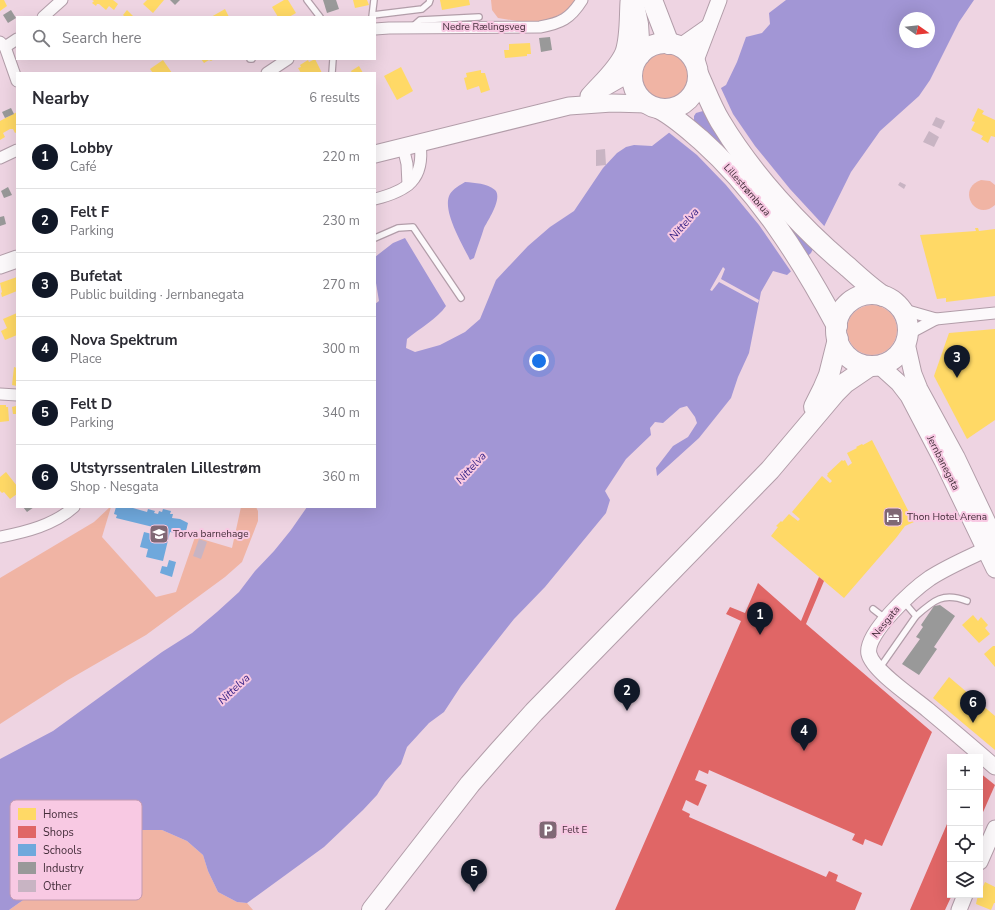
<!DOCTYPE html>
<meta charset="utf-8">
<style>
:root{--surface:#fff;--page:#f2f2f3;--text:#2b2b33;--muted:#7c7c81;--line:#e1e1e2;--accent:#111827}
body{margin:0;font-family:"Nunito Sans",sans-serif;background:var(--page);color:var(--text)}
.controls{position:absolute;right:12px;bottom:12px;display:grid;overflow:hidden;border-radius:0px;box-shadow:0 4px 16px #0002}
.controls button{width:36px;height:36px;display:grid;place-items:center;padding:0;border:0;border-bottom:1px solid var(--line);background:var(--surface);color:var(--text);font:20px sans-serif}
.compass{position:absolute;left:899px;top:12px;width:36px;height:36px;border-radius:50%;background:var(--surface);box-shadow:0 4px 16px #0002;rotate:104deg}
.you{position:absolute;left:539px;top:361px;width:14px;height:14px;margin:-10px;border:3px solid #fff;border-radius:50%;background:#1a73e8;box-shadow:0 0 0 6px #1a73e833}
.badge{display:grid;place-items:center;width:26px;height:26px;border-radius:50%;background:var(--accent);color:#fff;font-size:13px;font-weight:700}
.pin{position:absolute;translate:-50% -33px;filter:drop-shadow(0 1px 2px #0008)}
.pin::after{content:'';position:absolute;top:21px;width:14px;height:12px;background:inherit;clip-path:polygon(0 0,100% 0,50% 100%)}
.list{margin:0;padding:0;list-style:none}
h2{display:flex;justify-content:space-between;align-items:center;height:52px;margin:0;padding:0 16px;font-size:17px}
h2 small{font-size:13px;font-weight:400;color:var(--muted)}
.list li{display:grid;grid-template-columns:26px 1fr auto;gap:12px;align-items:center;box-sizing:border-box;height:64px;padding:0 16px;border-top:1px solid var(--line)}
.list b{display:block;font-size:15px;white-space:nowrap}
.list p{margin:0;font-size:13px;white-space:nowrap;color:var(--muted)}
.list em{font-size:13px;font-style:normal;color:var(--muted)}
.icon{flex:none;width:22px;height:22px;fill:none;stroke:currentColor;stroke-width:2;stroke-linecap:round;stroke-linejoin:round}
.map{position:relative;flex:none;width:995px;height:910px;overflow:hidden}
.search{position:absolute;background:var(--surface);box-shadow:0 4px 16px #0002;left:16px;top:16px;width:360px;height:44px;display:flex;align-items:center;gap:10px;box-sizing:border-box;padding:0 14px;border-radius:0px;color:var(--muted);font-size:15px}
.panel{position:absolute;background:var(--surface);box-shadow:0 4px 16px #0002;left:16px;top:72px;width:360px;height:436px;border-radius:0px}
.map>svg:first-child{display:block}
</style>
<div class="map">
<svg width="995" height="910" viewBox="0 0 995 910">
<rect width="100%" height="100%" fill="#eed4e2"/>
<g fill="#f0b4a4">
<path d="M491 0H587L544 23V21L523 22 498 18 492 10Z"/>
<circle cx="665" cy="76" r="23"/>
<path d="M981 180 990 181 995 185V205C975 223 956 188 981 180Z"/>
<circle cx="872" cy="330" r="25"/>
<path d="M110 507H111L102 537 156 597 176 592 195 537 232 548 241 507H256L258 511V521L242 562 225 577 146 635 68 680 0 724V578L94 522Z"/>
<path d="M139 830H162L187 841 203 855 208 871 218 892 237 902 247 903 253 910H9L36 891 68 875 92 858 115 836Z"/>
</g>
<g fill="#a296d5" fill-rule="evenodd">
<path d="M786 0H974L959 22 930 80 919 96 880 131 851 172 811 253 787 275 773 271 761 292 749 353 738 377 731 398 699 438 657 476 656 468 673 446 688 437 697 423 695 417 687 406 680 408 663 423 655 422 650 428 651 435 626 459 605 491 610 500 606 513 545 587 514 619 461 686 444 712 429 723 407 747 401 764 385 782 377 795 363 810 324 847 247 903 237 902 218 892 208 871 203 855 187 841 162 830H139L115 837 92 858 68 875 36 891 9 910H0V759L53 731 162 652 192 633 217 612 239 592 255 571 274 551 291 530 307 507H375V304L379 301 375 277V257L393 243 405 238 446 306C437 319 420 328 407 339L406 348 415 352 440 345 465 332 480 319 496 280 528 246 550 227 574 211 603 168 617 153 626 147 634 145 652 146 702 107 716 91 726 85 737 62 746 37 762 33 770 24 769 13ZM905 18H929V42H905Z"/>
<path d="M465 182C475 183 487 183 495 190 503 198 488 220 484 228 481 238 477 248 474 258L470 260C463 245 441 210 450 194 453 189 460 185 465 182Z"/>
</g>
<g fill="#eed4e2">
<path d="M720 86 733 114 755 146 790 189 826 228 816 249 705 112 703 111 696 113 694 116V122L808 259 792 273 759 225 726 185 697 155 667 131 700 105 715 89Z"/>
<path d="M723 267 725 269 721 279 759 300 758 303 719 282 712 291 710 290Z"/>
</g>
<g fill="#ffd966">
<path d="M0 0H4L7 6 0 11Z"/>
<path d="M92 0H113L118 4 114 10 109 6 106 10 99 4H97L96 6 92 3 94 1Z"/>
<path d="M147 0H164L153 13 143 4Z"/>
<path d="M284 0H288L296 13 289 17H278L272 7Z"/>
<path d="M353 0H367L369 5 355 8Z"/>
<path d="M440 0H469L470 5 442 10Z"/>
<path d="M225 9 229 17H211Z"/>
<path d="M127 10 133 16 131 17H125L123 15Z"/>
<path d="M530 43 531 54H527V56L505 58 504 50H509V44Z"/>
<path d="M201 59H214L211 61 209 60 204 63Z"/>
<path d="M315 59 322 73H301L298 68 301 67 300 65 308 60 309 62Z"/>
<path d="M163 60 172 73H153L150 69Z"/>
<path d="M359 66 363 73H352L351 71Z"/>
<path d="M401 67 413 91 397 100 384 76Z"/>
<path d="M481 70V73H485L490 90 481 93 479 86 467 90 464 78 467 77 466 73Z"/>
<path d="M978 108 984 111 982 114 995 120V137L991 136 988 143 981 139 983 136 971 130 975 122 972 121Z"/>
<path d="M17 112V132L15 133 13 129H10L3 133 5 137 0 140V121Z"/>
<path d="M975 228H978L979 231 995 229V296L946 302V298L937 299 920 235 976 231Z"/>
<path d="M17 277V291L2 297 1 293 2 292 0 283Z"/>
<path d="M17 313V335L5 340 1 331 7 328 3 319Z"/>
<path d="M995 329V420L967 439 934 376 949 333Z"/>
<path d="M14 367 17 368V386L12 385Z"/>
<path d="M0 405H6V407H8L9 421 0 422Z"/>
<path d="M16 406 17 414H13L12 407Z"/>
<path d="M872 440 914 522 905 526 896 538 844 598 771 536 778 527 776 526 781 521 782 522 789 514 798 521 800 519 792 512 822 476 830 483 832 481 827 476 828 474H827L842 460 843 461 845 460 848 466 852 463 847 453 857 448 856 447 862 444 863 445Z"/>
<path d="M6 472 17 486V494L10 499 4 492 2 493 0 491V477Z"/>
<path d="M973 615 978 621 981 617 988 625 985 628 990 634 979 643 962 625Z"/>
<path d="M993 646H995V667L984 654Z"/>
<path d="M949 677 995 716V750L933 698Z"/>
<path d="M985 882 995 887V903H994L991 910 976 904 978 895H980L981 889H982Z"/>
</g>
<g fill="#e06666">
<path d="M819 577 824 581 806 624 932 732 882 846 865 839 863 845 852 840 855 834 709 770 708 774 699 770 695 780 707 785 698 806 686 800 682 810 690 814 689 817 826 877 829 871 838 875 836 881 862 893 855 910H615L741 621 726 614 730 607 745 613 758 583 801 621Z"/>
<path d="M980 773 995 785 980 819Z"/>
<path d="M950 817V895H952L945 910H910Z"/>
</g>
<g fill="#6fa8dc">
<path d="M116 507H133V508L147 512 148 509 155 511 154 513 158 514 159 511 162 512 163 509 171 511 170 514H173L172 518 180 519 188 523 185 535 170 532 163 561 146 557 148 549 140 547 144 532 152 534 153 527 116 518 117 515 114 514Z"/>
<path d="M169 560 176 562 172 577 160 573 162 566 167 567Z"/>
</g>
<g fill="#999">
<path d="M170 0H180L175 5Z"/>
<path d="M323 0H336L339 9 327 13Z"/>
<path d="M11 10 16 18 8 23 3 15Z"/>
<path d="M550 37 552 50 541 52 539 38Z"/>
<path d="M11 108 14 114 5 118 2 112Z"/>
<path d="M8 187 12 195 4 198 1 191Z"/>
<path d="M4 216 6 224 0 226V217Z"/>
<path d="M23 507H34L27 512Z"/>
<path d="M940 605 955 616 934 647 937 649 919 675 902 664 920 639 916 637 923 627 921 625 934 606Z"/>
</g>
<g fill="#c8b4c3">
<path d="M936 117 945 121 941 129 932 125Z"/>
<path d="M929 131 939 137 934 147 923 142Z"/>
<path d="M605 149 606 165 596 166V150Z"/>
<path d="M900 182 906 185 904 189 898 185Z"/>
<path d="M199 539 207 542 201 559 193 556Z"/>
</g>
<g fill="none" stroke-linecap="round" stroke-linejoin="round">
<g stroke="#b29da9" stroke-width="8">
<g id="lane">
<path d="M307 0 320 17"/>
<path d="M373 15 422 9 429 3 430 0"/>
<path d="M372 17 374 0"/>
<path d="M411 28 420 20 479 17"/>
<path d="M250 59H252"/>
<path d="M332 73 333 59"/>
<path d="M375 238 398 228 413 227 461 298"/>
<path d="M873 609 886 619"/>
<path d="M916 616C934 600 943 592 967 601"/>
<path d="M879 669 916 616 904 602"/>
</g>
</g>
<g stroke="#b29da9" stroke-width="13">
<g id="street">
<path d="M43 17 62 0"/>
<path d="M375 29 389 28 540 27C561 23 570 19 582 0"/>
<path d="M0 42 5 47 17 81"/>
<path d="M5 47 17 39"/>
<path d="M267 73 288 59"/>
<path d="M403 147 407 164 408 185"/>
<path d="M0 158 17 150"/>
<path d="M375 199C407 191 425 180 420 143"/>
<path d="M901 309 936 319 995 313"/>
<path d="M908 334 936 319"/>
<path d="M0 394 17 395"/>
<path d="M0 537C26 532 54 525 74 507"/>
</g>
</g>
<g stroke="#b29da9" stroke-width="17">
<g id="secondary">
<path d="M679 47 709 26"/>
<path d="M695 63 719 0"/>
<path d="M995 545C973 556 950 565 930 578 914 589 864 634 869 654 873 671 914 698 928 710 951 729 973 748 995 767"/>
<path d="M980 862 995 828"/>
<path d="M959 910 965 895"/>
</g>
</g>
<g stroke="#b29da9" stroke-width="19">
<g id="primary">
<path d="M598 91 633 71"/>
<path d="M589 96C600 83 617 69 624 52 629 37 628 18 629 2"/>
<path d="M375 154 569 106 612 103 647 104"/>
<path d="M0 265 17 259"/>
<path d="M906 343 913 374 919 389 956 457 995 539"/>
<path d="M879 365 899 383 909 396 943 461 995 569"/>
</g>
</g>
<g stroke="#b29da9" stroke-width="22">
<g id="highway">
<path d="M633 0 638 24 640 55"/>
<path d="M652 0 669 44"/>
<circle cx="665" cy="76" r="33"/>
<path d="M698 74C705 89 711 106 720 121 751 173 801 228 848 267 859 277 871 288 883 296"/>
<path d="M660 109C675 117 688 129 701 140 759 192 800 257 837 326"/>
<circle cx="872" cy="330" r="36"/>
<path d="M814 407 823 389 829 375 838 339"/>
<path d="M372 910 470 784 498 752 534 712 770 470 835 393 845 383 870 366"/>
</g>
</g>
<use href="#lane" stroke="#fcf9fb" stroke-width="5.5"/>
<use href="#street" stroke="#fcf9fb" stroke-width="11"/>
<use href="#secondary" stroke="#fcf9fb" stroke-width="15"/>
<use href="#primary" stroke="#fcf9fb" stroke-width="17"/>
<use href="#highway" stroke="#fcf9fb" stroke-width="20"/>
</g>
<defs>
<g id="hotel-square" transform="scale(1)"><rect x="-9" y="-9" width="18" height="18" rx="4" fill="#806875" stroke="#f8c9e3"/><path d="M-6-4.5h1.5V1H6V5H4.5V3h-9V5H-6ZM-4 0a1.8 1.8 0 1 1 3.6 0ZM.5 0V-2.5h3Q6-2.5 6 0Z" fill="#fff"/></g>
<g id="school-square" transform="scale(1)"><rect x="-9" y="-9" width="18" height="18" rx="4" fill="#806875" stroke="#f8c9e3"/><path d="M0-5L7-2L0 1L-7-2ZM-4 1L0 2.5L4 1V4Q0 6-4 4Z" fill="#fff"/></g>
<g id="parking-square" transform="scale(1)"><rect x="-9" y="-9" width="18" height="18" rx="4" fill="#806875" stroke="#f8c9e3"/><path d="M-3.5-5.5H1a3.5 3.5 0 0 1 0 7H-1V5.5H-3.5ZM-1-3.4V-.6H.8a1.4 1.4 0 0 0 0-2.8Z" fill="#fff"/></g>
</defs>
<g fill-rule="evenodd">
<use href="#hotel-square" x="893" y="517"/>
<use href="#school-square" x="159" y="534"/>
<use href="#parking-square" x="548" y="830"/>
</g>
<g text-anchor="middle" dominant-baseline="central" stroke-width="4" stroke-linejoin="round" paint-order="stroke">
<g font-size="10" fill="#452e3b" stroke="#f8c9e3">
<text x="484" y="27">Nedre Rælingsveg</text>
<text transform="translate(747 190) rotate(49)">Lillestrømbrua</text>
<text transform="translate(943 463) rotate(63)">Jernbanegata</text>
<text transform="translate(886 622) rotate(-51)">Nesgata</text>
</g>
<g font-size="10" fill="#452e3b" stroke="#f8c9e3" text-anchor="start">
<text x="907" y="517">Thon Hotel Arena</text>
<text x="173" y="534">Torva barnehage</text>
<text x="562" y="830">Felt E</text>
</g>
<g font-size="11" font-style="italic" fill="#392587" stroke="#f8c9e3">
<text transform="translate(684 224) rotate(-49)">Nittelva</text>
<text transform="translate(471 468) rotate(-47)">Nittelva</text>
<text transform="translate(234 689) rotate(-43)">Nittelva</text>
</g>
</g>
<rect x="10" y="800" width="132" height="100" rx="6" fill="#f8c9e3" stroke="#c29ab1" stroke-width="1"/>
<rect x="18" y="808" width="18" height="12" fill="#ffd966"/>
<rect x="18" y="826" width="18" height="12" fill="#e06666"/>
<rect x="18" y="844" width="18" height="12" fill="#6fa8dc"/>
<rect x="18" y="862" width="18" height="12" fill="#999"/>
<rect x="18" y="880" width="18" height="12" fill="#c8b4c3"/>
<g font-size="11" fill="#452e3b">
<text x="43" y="818">Homes</text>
<text x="43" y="836">Shops</text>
<text x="43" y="854">Schools</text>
<text x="43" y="872">Industry</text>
<text x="43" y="890">Other</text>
</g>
</svg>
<div class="controls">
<button>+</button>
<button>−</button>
<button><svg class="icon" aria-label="locate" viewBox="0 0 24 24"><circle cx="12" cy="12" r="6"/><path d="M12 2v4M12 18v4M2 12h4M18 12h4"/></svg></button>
<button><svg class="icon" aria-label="layers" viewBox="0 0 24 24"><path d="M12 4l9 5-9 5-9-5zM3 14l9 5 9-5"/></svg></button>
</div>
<svg class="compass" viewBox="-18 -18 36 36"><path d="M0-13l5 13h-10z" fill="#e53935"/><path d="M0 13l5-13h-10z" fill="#7c7c81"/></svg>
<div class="you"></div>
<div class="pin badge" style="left:760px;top:635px">1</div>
<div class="pin badge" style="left:627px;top:711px">2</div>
<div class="pin badge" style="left:957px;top:378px">3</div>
<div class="pin badge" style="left:804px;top:751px">4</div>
<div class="pin badge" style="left:474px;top:892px">5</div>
<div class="pin badge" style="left:973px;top:723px">6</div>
<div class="search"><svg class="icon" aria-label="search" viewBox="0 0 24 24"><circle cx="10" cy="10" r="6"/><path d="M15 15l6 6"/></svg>Search here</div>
<section class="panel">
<h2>Nearby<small>6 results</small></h2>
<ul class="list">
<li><span class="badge">1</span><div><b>Lobby</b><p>Café</p></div><em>220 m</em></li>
<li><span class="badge">2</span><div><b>Felt F</b><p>Parking</p></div><em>230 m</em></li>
<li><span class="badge">3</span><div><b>Bufetat</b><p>Public building · Jernbanegata</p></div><em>270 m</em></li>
<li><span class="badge">4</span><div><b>Nova Spektrum</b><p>Place</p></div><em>300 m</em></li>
<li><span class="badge">5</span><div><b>Felt D</b><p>Parking</p></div><em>340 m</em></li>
<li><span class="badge">6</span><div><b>Utstyrssentralen Lillestrøm</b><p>Shop · Nesgata</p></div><em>360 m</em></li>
</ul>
</section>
</div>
